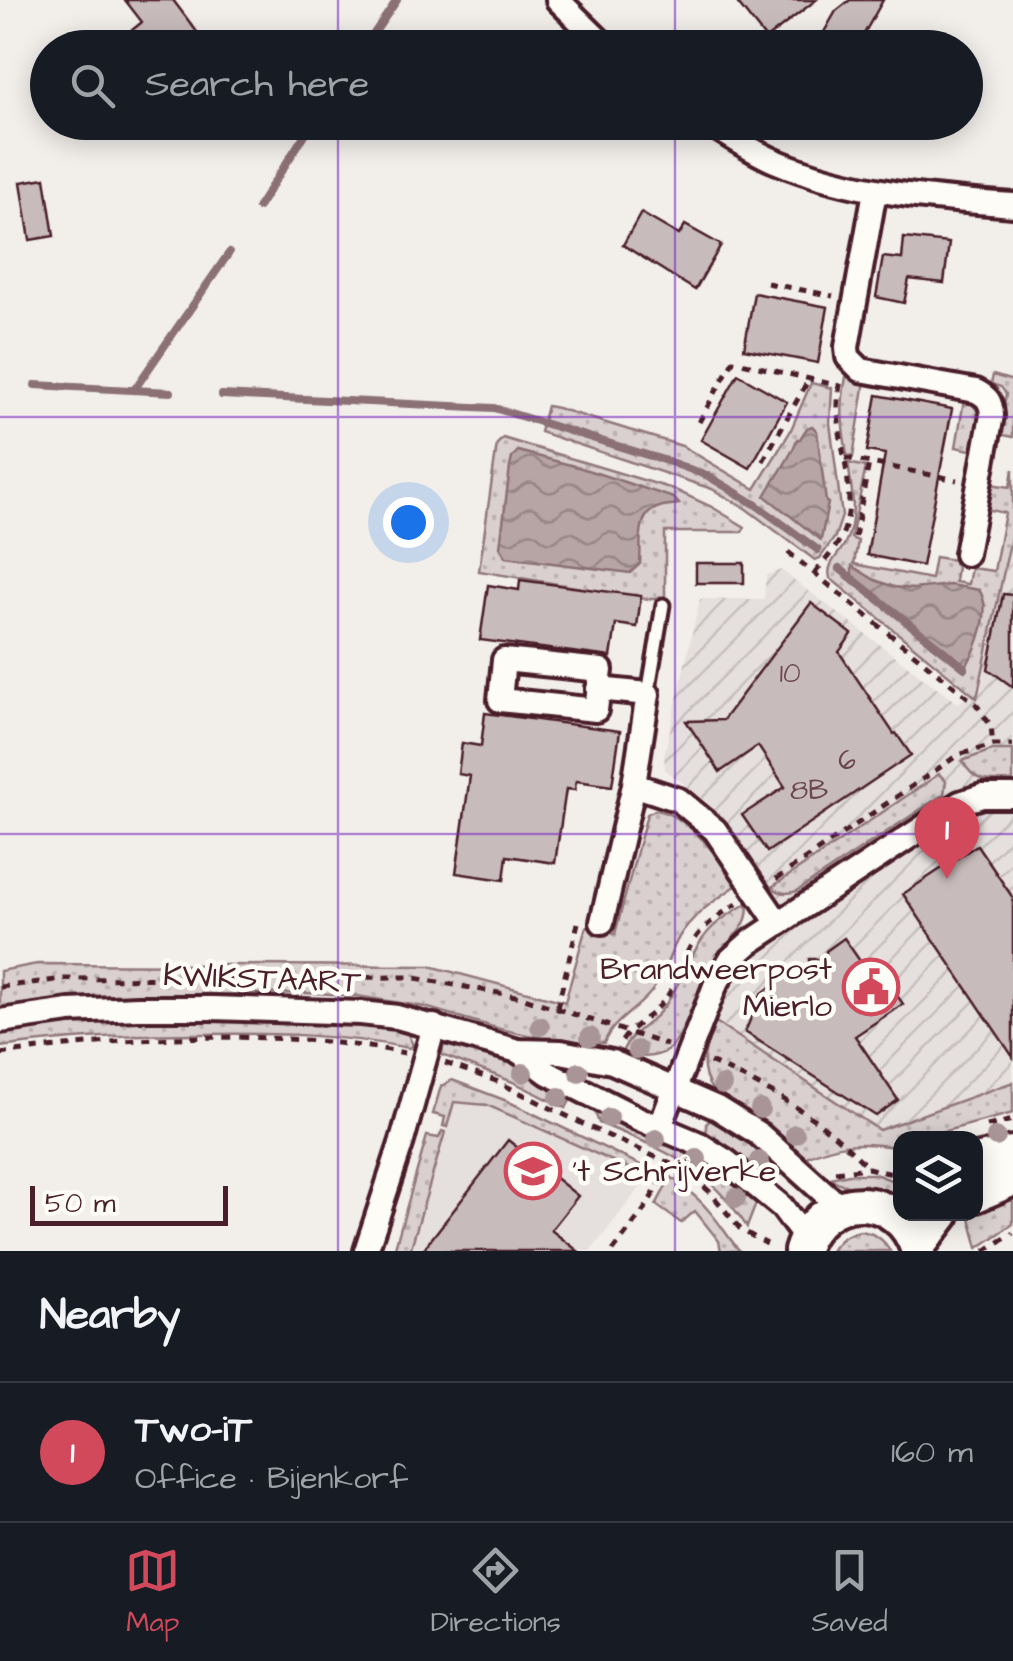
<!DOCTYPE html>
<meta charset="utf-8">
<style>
:root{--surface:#171b24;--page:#242831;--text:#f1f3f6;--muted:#9ea1a6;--line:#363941;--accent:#d1495b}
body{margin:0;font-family:"Architects Daughter",sans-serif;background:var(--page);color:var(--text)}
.controls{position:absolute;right:30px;bottom:30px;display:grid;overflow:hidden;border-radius:20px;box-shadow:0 5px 25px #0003}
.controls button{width:90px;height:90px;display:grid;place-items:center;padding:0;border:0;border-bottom:2px solid var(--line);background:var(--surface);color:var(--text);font:50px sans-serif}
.scale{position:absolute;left:30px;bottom:25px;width:198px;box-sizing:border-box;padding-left:10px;border:5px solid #4a1f2b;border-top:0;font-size:28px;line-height:35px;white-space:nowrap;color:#4a1f2b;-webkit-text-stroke:8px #fdfcf7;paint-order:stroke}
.you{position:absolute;left:408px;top:522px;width:35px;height:35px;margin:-25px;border:8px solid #fff;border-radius:50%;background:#1a73e8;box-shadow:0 0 0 15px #1a73e833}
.badge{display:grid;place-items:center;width:65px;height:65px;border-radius:50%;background:var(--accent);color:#fff;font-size:32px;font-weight:700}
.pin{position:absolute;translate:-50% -82px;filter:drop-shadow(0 2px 5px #0008)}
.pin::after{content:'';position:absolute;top:52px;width:35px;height:30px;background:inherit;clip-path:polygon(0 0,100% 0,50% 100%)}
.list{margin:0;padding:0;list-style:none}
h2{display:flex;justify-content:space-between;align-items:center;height:130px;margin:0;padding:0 40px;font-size:42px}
h2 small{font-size:32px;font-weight:400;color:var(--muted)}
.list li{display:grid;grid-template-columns:65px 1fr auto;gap:30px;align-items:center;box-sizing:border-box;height:140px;padding:0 40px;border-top:2px solid var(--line)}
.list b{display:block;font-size:38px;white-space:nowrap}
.list p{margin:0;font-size:32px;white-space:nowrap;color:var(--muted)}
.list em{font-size:32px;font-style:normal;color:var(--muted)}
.icon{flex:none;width:55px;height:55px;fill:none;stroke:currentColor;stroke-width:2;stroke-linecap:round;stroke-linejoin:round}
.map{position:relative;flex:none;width:1013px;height:1251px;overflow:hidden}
.search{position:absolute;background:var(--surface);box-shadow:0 5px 25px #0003;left:30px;right:30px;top:30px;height:110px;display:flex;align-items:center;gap:25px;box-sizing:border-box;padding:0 35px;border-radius:55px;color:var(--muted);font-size:38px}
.sheet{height:270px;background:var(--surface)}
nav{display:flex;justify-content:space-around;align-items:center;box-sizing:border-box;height:140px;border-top:2px solid var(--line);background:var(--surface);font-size:28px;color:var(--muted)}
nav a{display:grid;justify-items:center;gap:5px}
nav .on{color:var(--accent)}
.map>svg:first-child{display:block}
</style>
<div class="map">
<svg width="1013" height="1251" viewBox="0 0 1013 1251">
<defs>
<pattern id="industrial-furrows" width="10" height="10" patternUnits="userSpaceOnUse" patternTransform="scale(2.5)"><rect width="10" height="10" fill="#e5dfdd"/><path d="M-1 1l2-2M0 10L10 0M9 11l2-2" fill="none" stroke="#c6bfbe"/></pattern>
<pattern id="grass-dots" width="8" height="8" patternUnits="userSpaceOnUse" patternTransform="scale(2.5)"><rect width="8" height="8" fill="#d9d0cf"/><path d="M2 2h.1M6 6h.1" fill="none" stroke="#bcb2b2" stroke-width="1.8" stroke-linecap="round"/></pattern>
<pattern id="water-waves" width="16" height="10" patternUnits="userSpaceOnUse" patternTransform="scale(2.5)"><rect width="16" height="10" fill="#b7a5a6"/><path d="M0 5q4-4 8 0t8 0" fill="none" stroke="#978687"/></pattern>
</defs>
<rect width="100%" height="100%" fill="#f2efeb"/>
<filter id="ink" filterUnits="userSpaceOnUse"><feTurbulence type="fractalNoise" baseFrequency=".01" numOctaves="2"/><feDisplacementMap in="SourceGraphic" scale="20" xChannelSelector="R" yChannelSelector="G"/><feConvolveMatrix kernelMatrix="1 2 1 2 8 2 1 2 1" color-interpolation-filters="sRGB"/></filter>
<g filter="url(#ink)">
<path fill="#e5dfdd" d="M454 1102 487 1105 648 1177 591 1251H410Z"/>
<path fill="url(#industrial-furrows)" d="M1013 509V1093L879 1130 718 1021 736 972 761 948 799 923 708 803 665 770 664 755 700 599H764L766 575 781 570 957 703 981 689Z"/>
<g fill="url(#grass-dots)" stroke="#92787d" stroke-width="2.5">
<path d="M993 375 1013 381V437L999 434 1006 394 1001 387 991 384Z"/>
<path d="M846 377 865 381 853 457 847 455C842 426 840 406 846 377Z"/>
<path d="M811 383 832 388 830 423 842 516 835 537 820 558 815 560 745 508 712 489 540 432 547 406 557 408 682 446 755 489 790 432Z"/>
<path d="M964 400 971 402 980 415 975 451 956 447Z"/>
<path d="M503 438 673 489 712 507 745 527 742 532H665V599H649L479 571 497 444Z"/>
<path d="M848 463 866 467 851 538 858 541 854 564 931 579 935 557 954 560V564L957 566 955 582 968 584 971 568 994 571 1005 513 985 509 990 484 1010 487 1013 469V528L977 698 830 578C826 563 839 556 845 543 858 517 852 491 848 463Z"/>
<path d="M992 750H1013V781C987 781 977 785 962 761Z"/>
<path d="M939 774 946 781 944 794 797 891C787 894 780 894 772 887Z"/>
<path d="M655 810C689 815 719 858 737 885 716 900 693 914 679 937 669 954 664 977 651 992 636 1011 613 1020 604 1043L594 1042 591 1049 500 1029 425 1007 357 996 316 993 109 996 52 1000 0 1008V971L37 964 430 966 565 1002 586 927 615 934 647 814Z"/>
<path d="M747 903C753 930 720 945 709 967 698 987 684 1039 667 1051 653 1059 636 1057 621 1055 630 1030 649 1027 663 1008 681 985 688 955 708 932 718 920 733 912 747 903Z"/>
<path d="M150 1018H346L406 1030 413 1045 409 1048C337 1034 274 1033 201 1034 133 1034 67 1038 0 1047V1031L64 1022Z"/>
<path d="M716 1022 879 1130 1013 1082V1113L919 1138H900V1148C861 1141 840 1142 804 1158 792 1148 780 1136 766 1127 744 1112 707 1100 704 1069 702 1052 710 1037 716 1022Z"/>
<path d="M451 1042C485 1043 542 1078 573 1095L566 1108 513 1082 442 1055 443 1047Z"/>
<path d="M452 1080 507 1101 651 1170 648 1177 487 1105 454 1102 447 1127 443 1126 445 1117 433 1114 441 1086Z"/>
<path d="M600 1106 685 1143 759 1196 747 1227C707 1165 664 1150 599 1123L596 1115Z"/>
<path d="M714 1116 787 1168 772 1183 710 1137 706 1131V1124Z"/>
<path d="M442 1131 445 1132 410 1251H394L427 1136 439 1138Z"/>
<path d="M849 1174H875L899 1183 900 1191C877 1194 850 1191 830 1178Z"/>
<path d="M671 1177C685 1188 698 1197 709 1211 721 1224 728 1238 740 1251H721L719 1241 695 1211 681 1223 656 1205Z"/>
<path d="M1013 1185V1224L978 1248 969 1214H976V1200Z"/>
<path d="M860 1231C874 1233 883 1238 890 1251H831C839 1239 846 1234 860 1231Z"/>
</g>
<g fill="url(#water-waves)" stroke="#8b6f75" stroke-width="2.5">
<path d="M812 426 817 431 826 502 828 503 821 540 765 496C775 478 792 456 797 439H800L807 428Z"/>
<path d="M518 451 578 467 674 498 679 504C674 505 668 505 663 506 634 512 642 543 640 564L630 573 506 557 500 547 510 467 512 458Z"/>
<path d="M852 566 875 580 894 587 913 589 950 585 979 590C993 609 977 649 965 668L852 578Z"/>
</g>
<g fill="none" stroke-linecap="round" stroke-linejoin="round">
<g stroke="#8b6f75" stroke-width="8">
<path d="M364 48 397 0"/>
<path d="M258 207 313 122"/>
<path d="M35 385 171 392"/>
<path d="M134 390 229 253"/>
<path d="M222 395 494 408 673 463 708 476 755 504 818 550"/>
<path d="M839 568 965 668"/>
</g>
</g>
<g fill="#c8bbbb" stroke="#4a1f2b" stroke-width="2.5">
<path d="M125 0H173L209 48H144L131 31 142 22Z"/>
<path d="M735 0H816L766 39Z"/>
<path d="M850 0H883L856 48H815L836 11Z"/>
<path d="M45 178 54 236 30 240 21 182Z"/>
<path d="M641 213 679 235 685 225 721 245 695 290 623 245Z"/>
<path d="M904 238 949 243 944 283 909 279 904 303 876 297 883 257 902 259Z"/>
<path d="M754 293 828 307 818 363 744 349Z"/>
<path d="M738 374 787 402 750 468 701 440Z"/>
<path d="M877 395 952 409 922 566 867 555 885 454 867 451Z"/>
<rect x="696" y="563" width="48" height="20"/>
<path d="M520 580 641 596 637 627 616 624 611 657 480 640 488 585 519 590Z"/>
<path d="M1003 594 1013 595V687L988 669Z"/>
<path d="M811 603 852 634 839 652 894 734 896 733 911 755 767 852 742 815 785 787 758 746 720 772 686 721 723 720Z"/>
<path d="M485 713 620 731 612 786 576 781 575 790 566 789 555 863 507 856 504 880 456 873 470 776 458 774 462 743 481 746Z"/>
<path d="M977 845 1013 898V1057L903 894Z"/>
<path d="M844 938 869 974 878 968 903 1004 855 1036 898 1100 876 1116 745 1032 761 994 793 970H809V959H826V951Z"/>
<path d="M508 1140 578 1196 551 1230 578 1251H422Z"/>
</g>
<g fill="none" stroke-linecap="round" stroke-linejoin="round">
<g stroke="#4a1f2b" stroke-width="19">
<path id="lane" d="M648 694 663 605"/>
</g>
<g stroke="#4a1f2b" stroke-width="30">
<g id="street">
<path d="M558 0 607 48"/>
<path d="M707 122C729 135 751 151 775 161 851 193 932 199 1013 205"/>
<path d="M875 191 847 347 848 357 861 370 976 391C988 397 991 402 992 415L966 554"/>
<path d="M504 660 601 670 596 710 500 700Z"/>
<path d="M598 689 648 694 634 785 602 922"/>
<path d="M634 785 679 800 715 830 778 923"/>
<path d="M0 1021 69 1011 138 1008H212L361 1013 397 1017 518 1051 561 1052 612 1062 717 1108 759 1134 840 1207"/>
<path d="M518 1051 548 1073 637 1118 699 1144 726 1161 782 1207 805 1238"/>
<path d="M660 1127 715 986 730 960 749 943 960 803 982 796H1013"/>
<path d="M366 1251 402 1141 434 1026"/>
</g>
</g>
<g stroke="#4a1f2b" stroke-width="40">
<g id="secondary">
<path d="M976 1161 1013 1153"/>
<path d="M976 1195 1013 1179"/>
<path d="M917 1248 943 1214"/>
<path d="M801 1251C820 1189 899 1188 918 1251"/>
</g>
</g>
<g stroke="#4a1f2b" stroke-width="5" stroke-dasharray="8 8" stroke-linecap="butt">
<path d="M767 283 833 296"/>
<path d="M699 422 733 361 840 386"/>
<path d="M845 458 957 480"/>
<path d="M763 461 809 379"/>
<path d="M855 537 869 463"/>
<path d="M788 552 976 704 991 726 993 745"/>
<path d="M815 573C825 560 837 548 843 533 862 484 828 431 841 381"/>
<path d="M776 879 958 755 993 745H1013"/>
<path d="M0 987 64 979 410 977 521 997 667 1045"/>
<path d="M557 1008 578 923"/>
<path d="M622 1041C632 1025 650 1018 662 1003 675 988 679 971 687 953 697 930 716 917 737 904"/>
<path d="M0 1054C134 1036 272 1028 405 1053"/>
<path d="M710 1062C771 1090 822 1117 868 1168"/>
<path d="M445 1063 496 1081 587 1126 671 1164 694 1178 710 1192 741 1230 767 1244"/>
<path d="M987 1126 1013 1120"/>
<path d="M947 1138 962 1134"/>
<path d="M835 1172 868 1168 900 1176"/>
<path d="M613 1251 644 1210 671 1164"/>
<path d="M985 1251 1013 1233"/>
</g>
<use href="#lane" stroke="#fdfcf7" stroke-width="11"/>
<use href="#street" stroke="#fdfcf7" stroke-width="22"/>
<use href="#secondary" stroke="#fdfcf7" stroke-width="32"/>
</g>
<g fill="#a99598">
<circle cx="540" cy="1026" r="10"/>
<circle cx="590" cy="1037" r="10"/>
<circle cx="637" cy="1050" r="10"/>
<circle cx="579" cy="1072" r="10"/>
<circle cx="523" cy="1073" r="10"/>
<circle cx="722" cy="1085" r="10"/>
<circle cx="559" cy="1097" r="10"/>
<circle cx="760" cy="1109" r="10"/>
<circle cx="609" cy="1118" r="10"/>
<circle cx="795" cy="1134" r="10"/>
<circle cx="996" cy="1137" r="10"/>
<circle cx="656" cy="1139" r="10"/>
<circle cx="697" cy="1159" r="10"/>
<circle cx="759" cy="1161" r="10"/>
<circle cx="736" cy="1198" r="10"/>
</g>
</g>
<path fill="none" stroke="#7b2cbf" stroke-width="2.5" stroke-opacity="0.55" d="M338 0V48M675 0V48M338 122V1251M675 122V1251M0 417H1013M0 834H1013"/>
<defs>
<g id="civic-ring" transform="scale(2.875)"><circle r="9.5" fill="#fdfcf7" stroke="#d1495b" stroke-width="1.5"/><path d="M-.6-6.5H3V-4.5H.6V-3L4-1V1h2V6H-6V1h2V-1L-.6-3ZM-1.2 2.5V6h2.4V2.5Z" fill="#d1495b"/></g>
<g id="school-ring" transform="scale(2.875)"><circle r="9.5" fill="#fdfcf7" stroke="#d1495b" stroke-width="1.5"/><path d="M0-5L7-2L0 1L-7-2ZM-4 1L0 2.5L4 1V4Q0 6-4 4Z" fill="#d1495b"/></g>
</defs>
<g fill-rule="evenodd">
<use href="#civic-ring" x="871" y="987"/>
<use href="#school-ring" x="533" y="1171"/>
</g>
<g text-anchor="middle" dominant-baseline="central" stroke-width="9" stroke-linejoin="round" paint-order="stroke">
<g font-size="28" fill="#6a464f">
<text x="790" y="673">10</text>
<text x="847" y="760">6</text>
<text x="809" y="790">8B</text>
</g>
<g font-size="32" fill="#4a1f2b" stroke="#fdfcf7" text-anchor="end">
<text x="832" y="969">Brandweerpost<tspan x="832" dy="37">Mierlo</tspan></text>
<text x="572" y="1171" text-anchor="start">'t Schrijverke</text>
</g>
<g font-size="32" fill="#4a1f2b" stroke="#fdfcf7">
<text transform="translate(262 979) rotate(2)">KWIKSTAART</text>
</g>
</g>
</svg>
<div class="controls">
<button><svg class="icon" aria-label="layers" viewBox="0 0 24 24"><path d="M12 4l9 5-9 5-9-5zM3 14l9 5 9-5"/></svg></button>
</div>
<div class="scale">50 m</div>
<div class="you"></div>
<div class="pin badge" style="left:947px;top:879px">1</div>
<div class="search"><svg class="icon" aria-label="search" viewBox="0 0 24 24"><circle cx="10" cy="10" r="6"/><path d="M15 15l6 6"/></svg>Search here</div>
</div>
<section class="sheet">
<h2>Nearby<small></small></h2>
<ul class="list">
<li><span class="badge">1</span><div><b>Two-iT</b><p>Office · Bijenkorf</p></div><em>160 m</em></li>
</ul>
</section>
<nav>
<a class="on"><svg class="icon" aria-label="map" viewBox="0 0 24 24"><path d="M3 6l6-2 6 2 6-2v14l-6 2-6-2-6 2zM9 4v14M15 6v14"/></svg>Map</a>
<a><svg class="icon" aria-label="directions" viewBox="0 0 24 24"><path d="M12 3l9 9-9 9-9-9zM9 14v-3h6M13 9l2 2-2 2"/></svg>Directions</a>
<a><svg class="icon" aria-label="saved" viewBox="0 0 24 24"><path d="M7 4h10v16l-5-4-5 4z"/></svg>Saved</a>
</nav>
